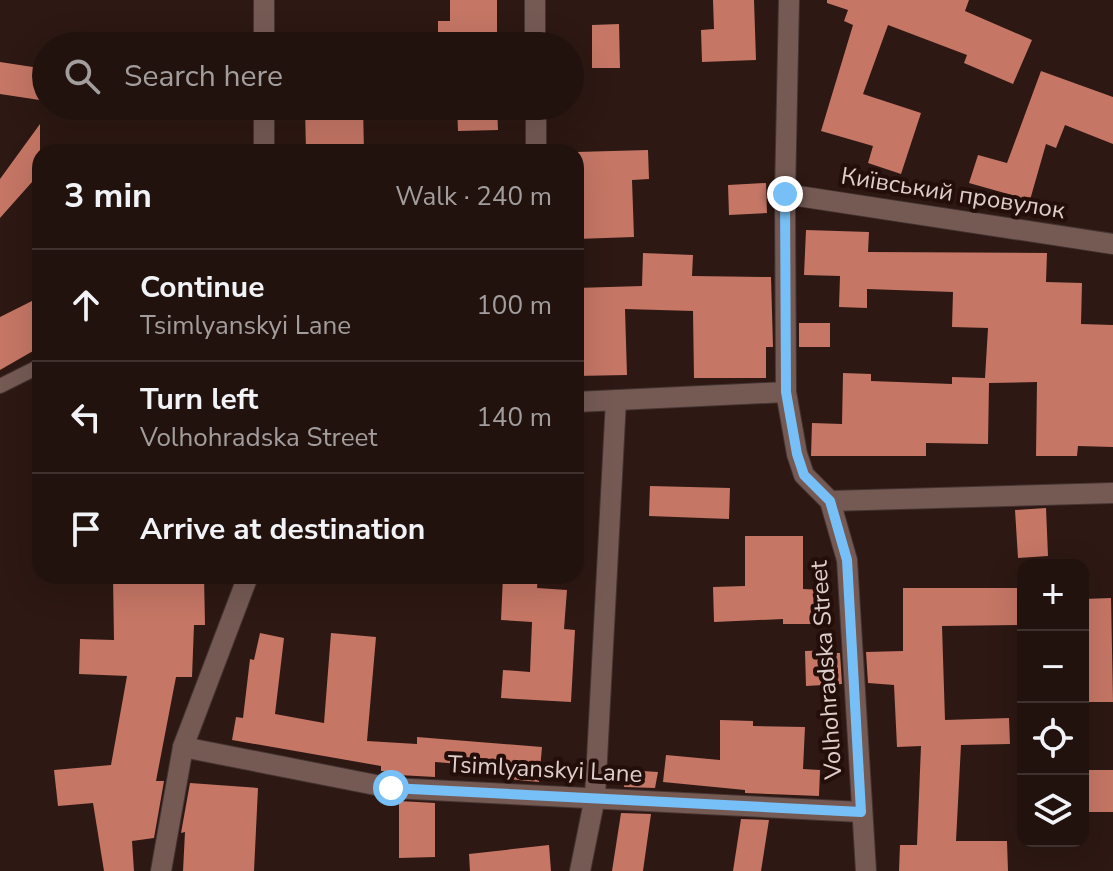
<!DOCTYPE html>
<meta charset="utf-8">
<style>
:root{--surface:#22120e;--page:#2a1b17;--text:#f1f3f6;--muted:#a29e9e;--line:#3f322e}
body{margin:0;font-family:"Nunito Sans",sans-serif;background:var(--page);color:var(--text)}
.controls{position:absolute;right:24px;bottom:24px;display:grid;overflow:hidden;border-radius:16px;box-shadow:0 8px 32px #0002}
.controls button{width:72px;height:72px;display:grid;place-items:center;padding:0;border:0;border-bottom:2px solid var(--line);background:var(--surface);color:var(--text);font:40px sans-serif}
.stop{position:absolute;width:24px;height:24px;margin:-18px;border:6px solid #76c0f7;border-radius:50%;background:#fff}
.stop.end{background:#76c0f7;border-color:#fff;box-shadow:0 2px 8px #0008}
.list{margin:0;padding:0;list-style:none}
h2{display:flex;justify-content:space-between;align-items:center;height:104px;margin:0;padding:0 32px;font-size:34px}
h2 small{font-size:26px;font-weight:400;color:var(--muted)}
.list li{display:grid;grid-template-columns:52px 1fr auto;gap:24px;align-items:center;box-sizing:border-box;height:112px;padding:0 32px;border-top:2px solid var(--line)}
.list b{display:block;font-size:30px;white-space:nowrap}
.list p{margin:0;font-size:26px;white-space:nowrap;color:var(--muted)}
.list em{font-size:26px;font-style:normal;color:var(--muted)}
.icon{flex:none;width:44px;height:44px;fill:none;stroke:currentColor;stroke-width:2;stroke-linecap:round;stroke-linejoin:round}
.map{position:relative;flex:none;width:1113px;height:871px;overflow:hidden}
.search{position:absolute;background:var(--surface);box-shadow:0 8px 32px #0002;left:32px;top:32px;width:552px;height:88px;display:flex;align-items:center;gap:20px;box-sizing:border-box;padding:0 28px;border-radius:44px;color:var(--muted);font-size:30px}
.panel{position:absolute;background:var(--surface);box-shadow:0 8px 32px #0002;left:32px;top:144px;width:552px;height:440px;border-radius:24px}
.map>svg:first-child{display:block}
</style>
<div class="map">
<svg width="1113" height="871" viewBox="0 0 1113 871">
<rect width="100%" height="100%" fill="#2d1813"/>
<g fill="#c57665">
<path d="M450 0H497V46H438V21H450Z"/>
<path d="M713 0H754L756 60 702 62 701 30 714 29Z"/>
<path d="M827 0H969L965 11 1032 40 1013 84 964 63 967 55 888 25 863 94 921 113 901 174 868 163 873 146 821 131 853 25 844 21 848 10 827 3Z"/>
<path d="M619 24 620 68H592V25Z"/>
<path d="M0 62 46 69V101L0 94Z"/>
<path d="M1041 71 1113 97V144L1065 125 1056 148 1046 144 1030 200 969 183 978 155 1007 163Z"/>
<path d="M305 106H363L364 152H306Z"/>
<path d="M457 106H497L498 130 458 131Z"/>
<path d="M40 124V173L0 218V179Z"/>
<path d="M648 150 649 179 632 180 634 237 576 239V152Z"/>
<path d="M766 183 767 213 729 215 728 185Z"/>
<path d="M806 230 869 232 868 252 1047 253 1046 282 1082 283 1081 324 1113 325V447L1078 446 1077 456H1036L1037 382 989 383 988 444 926 443V456H811L812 423 842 424 843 373 871 374V381L952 384V377L985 378 988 328 952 327 953 292 867 289V308L839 307 840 276 804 275Z"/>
<path d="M643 253 693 255 692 276 771 277 773 347H766V378H694L693 311 625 309 627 375 576 376V288L642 286Z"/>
<path d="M40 297V347L0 370V317Z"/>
<rect x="799" y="323" width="31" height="24"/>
<path d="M650 486 730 488 729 519 649 516Z"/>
<path d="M1046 508 1048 556 1018 558 1015 510Z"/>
<path d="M745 536H803V589L823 590 822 624H783V619L714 622 713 587 745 586Z"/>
<path d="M113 576H204L205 625H194L192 677H176L156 781H164L154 838 132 841 134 871H104L93 803 58 806 54 770 111 765 127 676 79 674 80 639 114 640Z"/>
<path d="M503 576H538L537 588 567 590 564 629 575 630 571 702 501 698 503 670 530 672 532 622 501 620Z"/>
<path d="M903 588H1023V625L942 626 945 720 1009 718 1010 744 961 745 956 841H1007L1008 871H899L900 845H917L921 746 897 747 894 685 868 683 866 652 903 651Z"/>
<path d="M1111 598 1113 702H1083V599Z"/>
<path d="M260 633 284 638 275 714 324 723 331 633 376 637 367 741 417 744V737L542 747 539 782 507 779 508 768 435 762V777L398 775V772L381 771V766L232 740 236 717 243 718 250 659 254 660Z"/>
<path d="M836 650V653H840L842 684 806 686 805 651Z"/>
<path d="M720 720 753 721V726L805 727 803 769 820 770 819 796 745 793V790L663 782 666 755 720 760Z"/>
<path d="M627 770 658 772 655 788 624 787Z"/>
<rect x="1083" y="770" width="30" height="42"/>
<path d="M190 783 258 788 254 871H183L185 832 181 833Z"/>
<path d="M399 801 435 803V857L399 858Z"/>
<path d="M621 813 651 814 643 871H612Z"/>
<path d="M741 819 769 820 761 871H733Z"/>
<path d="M549 845 551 871H470L469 854Z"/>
</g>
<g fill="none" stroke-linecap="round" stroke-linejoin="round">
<g stroke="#453432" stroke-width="16">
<path id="lane" d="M0 386 40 366"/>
</g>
<g stroke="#453432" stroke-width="22">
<g id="street">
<path d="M535 0V46"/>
<path d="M789 0 785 194 786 392 797 454 804 475 830 501 847 560 866 871"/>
<path d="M264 46V0"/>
<path d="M536 106V152"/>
<path d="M264 152V106"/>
<path d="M785 194 1113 244"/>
<path d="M576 402 786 392"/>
<path d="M830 501 1113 493"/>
<path d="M183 747 391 788 861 812"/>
<path d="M161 871 183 747 248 576"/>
<path d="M580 871 595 797 616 400"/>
</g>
</g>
<use href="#lane" stroke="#755a54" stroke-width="14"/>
<use href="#street" stroke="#755a54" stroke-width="20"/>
</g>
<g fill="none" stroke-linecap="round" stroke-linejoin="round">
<path stroke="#76c0f7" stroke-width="10" d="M391 788 861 812 847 560 830 501 804 475 797 454 786 392 785 194"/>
</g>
<g text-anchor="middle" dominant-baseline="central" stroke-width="8" stroke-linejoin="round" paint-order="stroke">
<g font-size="24" fill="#dececb" stroke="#230e0a">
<text transform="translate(953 193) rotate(9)">Київський провулок</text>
<text transform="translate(826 670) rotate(-94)">Volhohradska Street</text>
<text transform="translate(545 769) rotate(3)">Tsimlyanskyi Lane</text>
</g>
</g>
</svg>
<div class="controls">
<button>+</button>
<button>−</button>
<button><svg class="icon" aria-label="locate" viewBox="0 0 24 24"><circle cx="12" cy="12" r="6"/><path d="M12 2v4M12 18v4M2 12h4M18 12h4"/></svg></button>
<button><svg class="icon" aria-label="layers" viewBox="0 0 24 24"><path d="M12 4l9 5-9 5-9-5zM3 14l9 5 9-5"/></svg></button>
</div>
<div class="stop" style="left:391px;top:788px"></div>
<div class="stop end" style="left:785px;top:194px"></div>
<div class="search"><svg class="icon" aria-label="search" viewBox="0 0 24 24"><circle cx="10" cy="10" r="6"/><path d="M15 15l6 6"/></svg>Search here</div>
<section class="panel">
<h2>3 min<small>Walk · 240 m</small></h2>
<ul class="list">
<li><svg class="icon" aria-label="ahead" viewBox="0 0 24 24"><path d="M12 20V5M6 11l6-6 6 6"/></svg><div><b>Continue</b><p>Tsimlyanskyi Lane</p></div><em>100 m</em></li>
<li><svg class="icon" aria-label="left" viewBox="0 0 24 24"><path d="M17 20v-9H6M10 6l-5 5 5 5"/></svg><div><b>Turn left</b><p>Volhohradska Street</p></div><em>140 m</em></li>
<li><svg class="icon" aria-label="arrive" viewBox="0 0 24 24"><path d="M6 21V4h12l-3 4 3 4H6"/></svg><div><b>Arrive at destination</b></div></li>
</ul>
</section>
</div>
